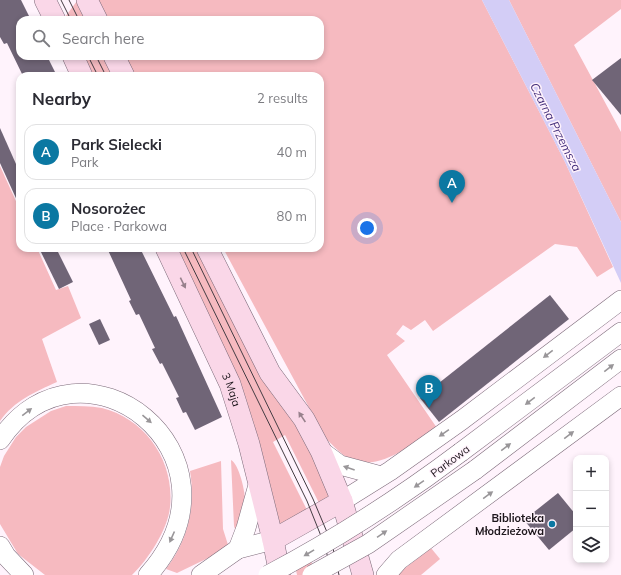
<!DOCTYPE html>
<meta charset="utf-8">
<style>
:root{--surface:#fff;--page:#f2f2f3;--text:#2b2b33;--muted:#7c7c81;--line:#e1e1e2;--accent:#0b78a2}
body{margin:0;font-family:Mulish,sans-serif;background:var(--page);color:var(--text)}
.controls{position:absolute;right:12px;bottom:12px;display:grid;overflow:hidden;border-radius:8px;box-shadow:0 2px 6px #0003}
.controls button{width:36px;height:36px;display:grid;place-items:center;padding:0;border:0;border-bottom:1px solid var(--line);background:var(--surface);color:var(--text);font:20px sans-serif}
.you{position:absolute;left:367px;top:228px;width:14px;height:14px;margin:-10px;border:3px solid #fff;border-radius:50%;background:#1a73e8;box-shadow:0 0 0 6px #1a73e833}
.badge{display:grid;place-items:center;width:26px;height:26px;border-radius:50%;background:var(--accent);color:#fff;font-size:13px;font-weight:700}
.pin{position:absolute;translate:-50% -33px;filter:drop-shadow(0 1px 2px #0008)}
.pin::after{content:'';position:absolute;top:21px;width:14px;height:12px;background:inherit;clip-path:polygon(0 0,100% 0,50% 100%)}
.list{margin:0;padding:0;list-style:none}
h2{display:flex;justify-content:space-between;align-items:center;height:52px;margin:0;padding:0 16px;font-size:17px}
h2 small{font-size:13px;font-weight:400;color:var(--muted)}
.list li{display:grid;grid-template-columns:26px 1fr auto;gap:12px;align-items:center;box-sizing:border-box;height:56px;margin:0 8px 8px;padding:0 8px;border:1px solid var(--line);border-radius:12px}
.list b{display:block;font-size:15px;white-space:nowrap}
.list p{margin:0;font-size:13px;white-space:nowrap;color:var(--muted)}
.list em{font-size:13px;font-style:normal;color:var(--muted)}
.icon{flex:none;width:22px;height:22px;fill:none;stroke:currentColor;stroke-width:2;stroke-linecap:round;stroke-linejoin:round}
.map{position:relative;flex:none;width:621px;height:575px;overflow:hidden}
.search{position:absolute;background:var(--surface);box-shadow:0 2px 6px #0003;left:16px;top:16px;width:308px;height:44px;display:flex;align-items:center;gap:10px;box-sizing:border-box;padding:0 14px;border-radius:12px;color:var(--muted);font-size:15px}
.panel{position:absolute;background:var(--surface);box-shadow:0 2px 6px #0003;left:16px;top:72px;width:308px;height:180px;border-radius:12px}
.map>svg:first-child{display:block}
</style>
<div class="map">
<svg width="621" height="575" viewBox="0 0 621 575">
<rect width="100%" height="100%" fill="#fff3fc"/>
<g fill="#f6bac0">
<path d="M97 0H482L565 162 613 267 597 277 577 247 555 244 433 331 425 320 411 330 403 325 396 334 405 341 387 355 437 428C414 442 382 471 353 460 343 457 334 446 326 439L223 248H320V76H133L124 56H320V20H106Z"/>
<path d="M509 0H621V9L574 45 621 132V222Z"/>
<path d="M77 1 87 20H67L65 17Z"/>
<path d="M84 56H104L114 76H94Z"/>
<path d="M0 166 20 210V248H37L56 290 68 286 81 318 42 339 57 382C35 392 14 401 0 421Z"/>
<path d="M177 248H199L298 423 332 496 319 503 285 435 273 442 307 510 278 525Z"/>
<path d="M66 406C78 406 90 406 102 408 146 419 175 462 170 507 168 529 148 560 132 575H45L18 554 0 524V467L4 456 16 437 26 427 51 411Z"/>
<path d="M231 460C240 465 247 498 245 508 244 516 240 526 237 535L234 526Z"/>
<path d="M221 461 223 529 229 548 177 573 166 569C188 540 196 507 190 471Z"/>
<path d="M431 548 440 559 421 575H396Z"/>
<path d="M311 556 313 575H297L295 565Z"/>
</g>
<path fill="#d3cdf6" d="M482 0H509L621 222V283L565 162Z"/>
<g fill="#706577">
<path d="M0 0H21L31 20H20V56H47L57 76H23L7 43 4 44 0 37Z"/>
<path d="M621 58V115L592 80Z"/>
<path d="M0 128 20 173V207L0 163Z"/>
<path d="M39 248H56L73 282 59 289Z"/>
<path d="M107 248H140L174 317 176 316 222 417 195 430 186 412 183 413 176 398 179 397 162 363 160 364 152 349 155 348 139 314 136 315 129 301 131 300Z"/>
<path d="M550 295 569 319 439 422 420 398Z"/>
<path d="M100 319 110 340 99 345 89 324Z"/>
<path d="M558 493 576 515V528L549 550 524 520Z"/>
</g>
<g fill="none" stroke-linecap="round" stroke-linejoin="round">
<g stroke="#7d6b7a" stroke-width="20">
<g id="tertiary">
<path d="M0 440C81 320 255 455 148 575"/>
<path d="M321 451 340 465 381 476"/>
<path d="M461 452 621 332"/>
<path d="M475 470 621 359"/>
<path d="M342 501 390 471 462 420 621 300"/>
<path d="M0 546 6 556 24 575"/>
<path d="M238 549 246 528 258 485"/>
<path d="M201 575 238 549 273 540"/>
<path d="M386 575 399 560 621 396"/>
</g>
</g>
<g stroke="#7d6b7a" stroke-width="22">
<g id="secondary">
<path d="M45 0 55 20"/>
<path d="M87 0 97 20"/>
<path d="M73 56 82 76"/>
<path d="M114 56 124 76"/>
<path id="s1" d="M166 248 230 384 249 444 273 540 280 575"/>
<path d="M207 248 270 373 304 419 321 451 342 501 363 575"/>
<path d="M273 540 342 501"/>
</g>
</g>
<use href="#tertiary" stroke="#fff" stroke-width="19"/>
<use href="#secondary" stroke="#fad7e8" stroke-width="21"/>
<g stroke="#443c43" stroke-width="1">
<path d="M61 0 71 20"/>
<path d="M69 0 79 20"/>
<path d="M88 56 98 76"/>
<path d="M96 56 106 76"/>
<path d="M183 248 307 501 325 546 332 575"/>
<path d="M191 248 313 499 332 544 339 575"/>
</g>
<g stroke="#7d6b7a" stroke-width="20" stroke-linecap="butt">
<g id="tertiary-bridge">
<path d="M268 575C336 539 400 498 461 452"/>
<path d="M312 575 368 544 475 470"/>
</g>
</g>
<use href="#tertiary-bridge" stroke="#fff" stroke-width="19"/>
</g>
<defs><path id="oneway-solid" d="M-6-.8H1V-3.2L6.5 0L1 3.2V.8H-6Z"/></defs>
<g fill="#97808c">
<use href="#oneway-solid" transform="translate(183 283) rotate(64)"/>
<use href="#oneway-solid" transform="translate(302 417) rotate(-124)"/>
</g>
<g fill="#999699">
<use href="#oneway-solid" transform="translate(548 354) rotate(142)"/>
<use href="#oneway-solid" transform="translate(609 368) rotate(-38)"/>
<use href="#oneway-solid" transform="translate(530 401) rotate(143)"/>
<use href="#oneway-solid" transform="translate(27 412) rotate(-37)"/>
<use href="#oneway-solid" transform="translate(147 419) rotate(41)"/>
<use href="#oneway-solid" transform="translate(444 433) rotate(145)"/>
<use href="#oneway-solid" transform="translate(569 435) rotate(-37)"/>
<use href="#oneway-solid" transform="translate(506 447) rotate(-37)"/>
<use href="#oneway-solid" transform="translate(349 468) rotate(-161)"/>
<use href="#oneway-solid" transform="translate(419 484) rotate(145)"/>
<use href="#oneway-solid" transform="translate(488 495) rotate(-36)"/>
<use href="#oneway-solid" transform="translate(382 534) rotate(-34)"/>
<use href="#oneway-solid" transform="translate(172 537) rotate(114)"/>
<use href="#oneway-solid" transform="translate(309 553) rotate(149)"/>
</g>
<circle fill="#0b78a2" stroke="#fff3fc" stroke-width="1.5" cx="552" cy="524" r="4"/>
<g text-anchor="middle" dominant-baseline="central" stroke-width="3" stroke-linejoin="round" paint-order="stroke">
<g font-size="11" fill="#1d161c" stroke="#fff3fc">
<text stroke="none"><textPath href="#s1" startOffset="156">3 Maja</textPath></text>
<text transform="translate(450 461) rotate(-37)">Parkowa</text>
</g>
<g font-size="11" font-weight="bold" fill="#1d161c" stroke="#fff3fc" text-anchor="end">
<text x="544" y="518">Biblioteka<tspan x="544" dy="13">Młodzieżowa</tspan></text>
</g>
<g font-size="12" font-style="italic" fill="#45307c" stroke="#fff3fc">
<text transform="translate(556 127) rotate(63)">Czarna Przemsza</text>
</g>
</g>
</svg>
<div class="controls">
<button>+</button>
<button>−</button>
<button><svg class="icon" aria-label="layers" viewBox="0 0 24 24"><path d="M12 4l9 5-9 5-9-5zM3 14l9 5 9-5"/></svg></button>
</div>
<div class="you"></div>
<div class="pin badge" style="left:452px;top:203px">A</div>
<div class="pin badge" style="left:429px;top:408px">B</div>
<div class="search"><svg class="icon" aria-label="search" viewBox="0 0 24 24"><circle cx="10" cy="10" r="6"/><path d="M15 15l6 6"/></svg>Search here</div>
<section class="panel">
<h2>Nearby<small>2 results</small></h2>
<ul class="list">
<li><span class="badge">A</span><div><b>Park Sielecki</b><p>Park</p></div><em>40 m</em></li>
<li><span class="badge">B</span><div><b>Nosorożec</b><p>Place · Parkowa</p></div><em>80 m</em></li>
</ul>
</section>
</div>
